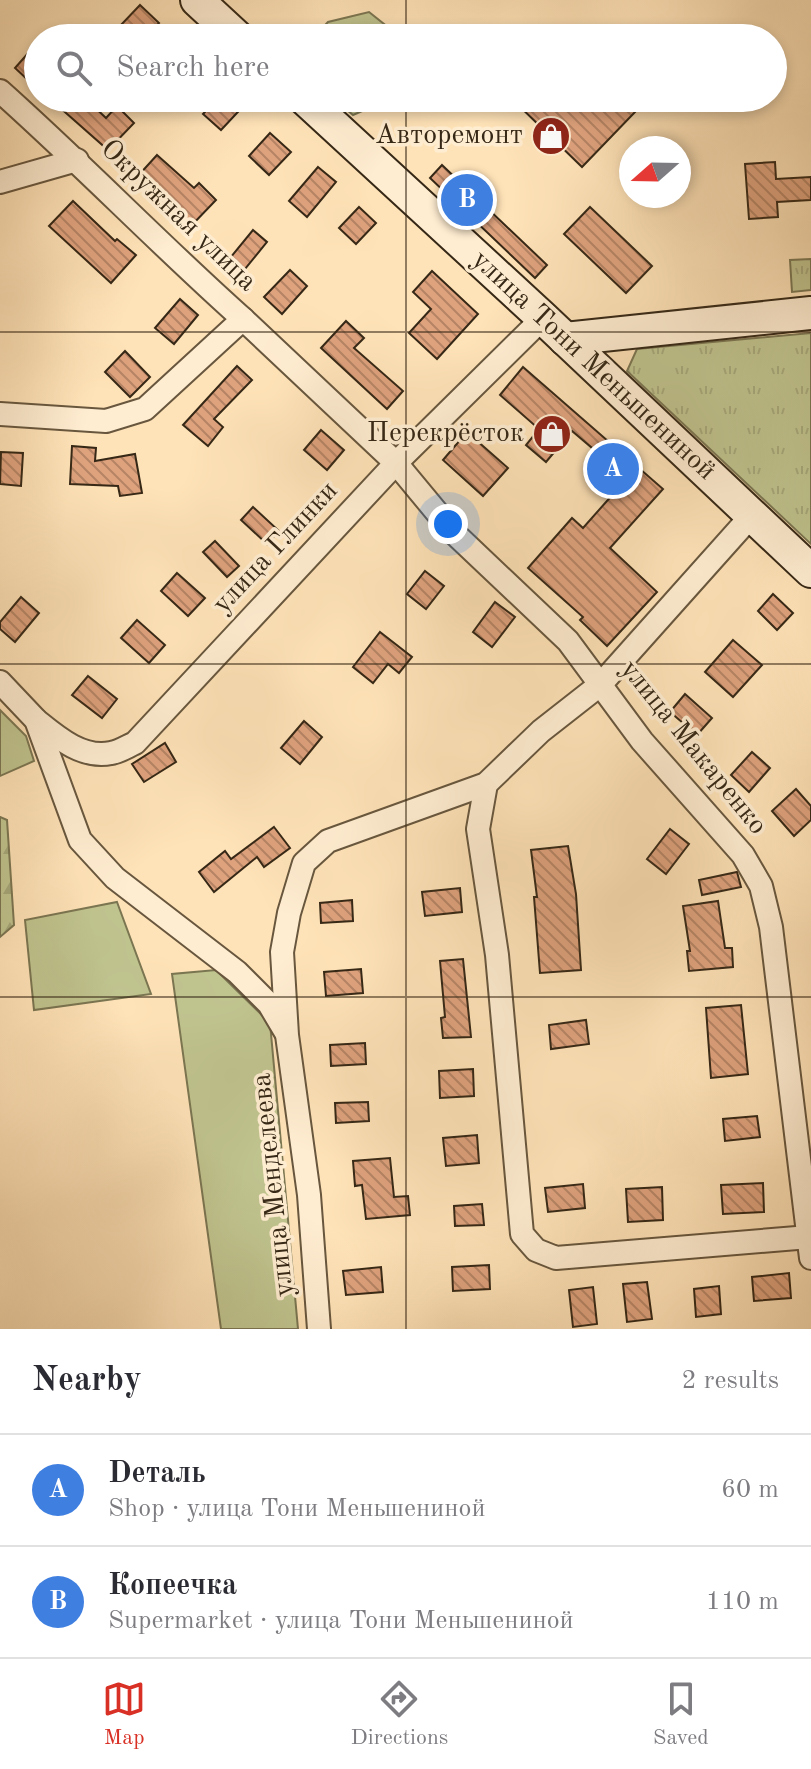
<!DOCTYPE html>
<meta charset="utf-8">
<style>
:root{--surface:#fff;--page:#f2f2f3;--text:#2b2b33;--muted:#7c7c81;--line:#e1e1e2;--accent:#d93025}
body{margin:0;font-family:"Old Standard TT",serif;background:var(--page);color:var(--text)}
.compass{position:absolute;left:619px;top:136px;width:72px;height:72px;border-radius:50%;background:var(--surface);box-shadow:0 4px 12px #0003;rotate:250deg}
.you{position:absolute;left:448px;top:524px;width:28px;height:28px;margin:-20px;border:6px solid #fff;border-radius:50%;background:#1a73e8;box-shadow:0 0 0 12px #1a73e833}
.badge{display:grid;place-items:center;width:52px;height:52px;border-radius:50%;background:var(--accent);color:#fff;font-size:26px;font-weight:700}
.pin{position:absolute;translate:-50% -50%;border:4px solid #fff;box-shadow:0 2px 8px #0006}
.list{margin:0;padding:0;list-style:none}
h2{display:flex;justify-content:space-between;align-items:center;height:104px;margin:0;padding:0 32px;font-size:34px}
h2 small{font-size:26px;font-weight:400;color:var(--muted)}
.list li{display:grid;grid-template-columns:52px 1fr auto;gap:24px;align-items:center;box-sizing:border-box;height:112px;padding:0 32px;border-top:2px solid var(--line)}
.list b{display:block;font-size:30px;white-space:nowrap}
.list p{margin:0;font-size:26px;white-space:nowrap;color:var(--muted)}
.list em{font-size:26px;font-style:normal;color:var(--muted)}
.icon{flex:none;width:44px;height:44px;fill:none;stroke:currentColor;stroke-width:2;stroke-linecap:round;stroke-linejoin:round}
.map{position:relative;flex:none;width:811px;height:1329px;overflow:hidden}
.search{position:absolute;background:var(--surface);box-shadow:0 4px 12px #0003;left:24px;right:24px;top:24px;height:88px;display:flex;align-items:center;gap:20px;box-sizing:border-box;padding:0 28px;border-radius:44px;color:var(--muted);font-size:30px}
.sheet{height:328px;background:var(--surface)}
nav{display:flex;justify-content:space-around;align-items:center;box-sizing:border-box;height:112px;border-top:2px solid var(--line);background:var(--surface);font-size:22px;color:var(--muted)}
nav a{display:grid;justify-items:center;gap:4px}
nav .on{color:var(--accent)}
.map>svg:first-child{display:block}
</style>
<div class="map">
<svg width="811" height="1329" viewBox="0 0 811 1329">
<defs>
<pattern id="grass-tufts" width="24" height="20" patternUnits="userSpaceOnUse" patternTransform="scale(2)"><rect width="24" height="20" fill="#c0c48f"/><path d="M3 7l-1-3M5 7V3M7 7l1-3M15 17l-1-3M17 17v-4M19 17l1-3" fill="none" stroke="#a6a87b"/></pattern>
<pattern id="forest-firs" width="22" height="20" patternUnits="userSpaceOnUse" patternTransform="scale(2)"><rect width="22" height="20" fill="#c0c48f"/><path d="M5 1l3.5 6h-7zM16 11l3.5 6h-7z" fill="#a6a87b"/></pattern>
<pattern id="building-back-hatch" width="6" height="6" patternUnits="userSpaceOnUse" patternTransform="scale(2)"><rect width="6" height="6" fill="#dea27d"/><path d="M-1 5l2 2M0 0l6 6M5-1l2 2" fill="none" stroke="#b58465"/></pattern>
</defs>
<rect width="100%" height="100%" fill="#ffe3b8"/>
<filter id="stains"><feTurbulence type="fractalNoise" baseFrequency=".0025" numOctaves="4"/><feColorMatrix values="0 0 0 0 .2 0 0 0 0 .09 0 0 0 0 .02 0 0 0 .5 -.17"/></filter>
<radialGradient id="worn" r=".72"><stop offset=".6" stop-color="#630" stop-opacity="0"/><stop offset="1" stop-color="#630" stop-opacity=".3"/></radialGradient>
<g fill="url(#grass-tufts)" stroke="#7b7652" stroke-width="2">
<path d="M369 12 389 28 395 38H313L328 22Z"/>
<path d="M333 98H385L383 102 353 115Z"/>
<path d="M811 259V290L792 292 790 260Z"/>
<path d="M811 333V544L627 371 637 349Z"/>
</g>
<path fill="url(#forest-firs)" stroke="#7b7652" stroke-width="2" d="M0 817 7 820 14 925 0 937Z"/>
<g fill="#c0c48f" stroke="#7b7652" stroke-width="2">
<path d="M0 710 26 736 34 761 0 776Z"/>
<path d="M117 902 151 994 34 1010 25 920Z"/>
<path d="M216 970 270 1023 298 1329H221L172 974Z"/>
</g>
<g fill="url(#building-back-hatch)" stroke="#362816" stroke-width="2">
<path d="M140 5 159 23 144 38H132L120 26Z"/>
<path d="M38 42V70L29 81 15 68Z"/>
<path d="M49 98H85L106 118 117 106 134 123 108 150Z"/>
<path d="M218 98H251L221 130 203 114Z"/>
<path d="M511 98H553L564 108 573 98H622L636 111 582 167Z"/>
<path d="M270 133 291 152 269 175 249 156Z"/>
<path d="M157 155 194 188 199 183 216 200 190 227 137 177Z"/>
<path d="M775 162 776 179 811 177V200L777 202 778 217 749 219 745 164Z"/>
<path d="M442 165 547 265 535 278 430 178Z"/>
<path d="M318 167 336 182 307 217 289 201Z"/>
<path d="M73 201 115 241 117 239 136 255 111 283 49 226Z"/>
<path d="M359 207 376 223 356 244 339 228Z"/>
<path d="M590 207 652 266 626 293 564 234Z"/>
<path d="M253 230 267 242 241 274 226 263Z"/>
<path d="M290 270 307 286 282 314 264 297Z"/>
<path d="M432 271 478 314 437 359 409 333 431 309 413 292Z"/>
<path d="M180 299 198 315 174 344 155 328Z"/>
<path d="M346 321 364 338 354 348 403 391 387 409 321 348Z"/>
<path d="M125 351 150 377 130 397 105 372Z"/>
<path d="M237 366 252 380 214 419 223 427 208 446 183 425Z"/>
<path d="M523 367 663 489 610 548 657 592 607 646 580 620 583 617 528 568 572 518 583 528 614 493 587 469 599 454 572 431 546 462 526 445 539 429 500 395Z"/>
<path d="M321 430 344 450 327 470 304 450Z"/>
<path d="M467 432 508 468 483 496 443 460Z"/>
<path d="M72 446 96 448 95 461 135 454 142 493 120 496 118 486 70 484Z"/>
<path d="M1 452 23 453 21 486 0 484Z"/>
<path d="M253 507 279 531 267 544 241 520Z"/>
<path d="M215 541 239 566 227 577 203 552Z"/>
<path d="M425 571 444 586 426 609 407 594Z"/>
<path d="M177 573 205 598 188 616 161 591Z"/>
<path d="M773 594 793 613 777 630 758 611Z"/>
<path d="M21 597 39 613 15 642 0 629V622Z"/>
<path d="M495 602 515 617 492 647 473 632Z"/>
<path d="M137 620 165 645 149 663 121 638Z"/>
<path d="M380 632 412 657 399 673 388 664 373 683 353 667Z"/>
<path d="M733 640 762 665 733 697 705 672Z"/>
<path d="M88 676 117 699 102 718 72 695Z"/>
<path d="M685 694 712 718 697 735 670 712Z"/>
<path d="M304 721 322 737 300 764 281 748Z"/>
<path d="M165 743 176 762 144 782 132 764Z"/>
<path d="M752 752 770 768 749 792 731 775Z"/>
<path d="M796 789 811 806V820L794 836 772 811Z"/>
<path d="M274 827 290 848 264 867 257 857 214 892 199 872 225 851 231 859Z"/>
<path d="M670 829 689 844 666 874 647 859Z"/>
<path d="M568 846 576 894 581 970 540 973 534 897H537L531 850Z"/>
<path d="M737 872 741 887 702 895 699 880Z"/>
<path d="M460 888 462 912 425 916 422 892Z"/>
<path d="M352 900 353 921 321 923 320 903Z"/>
<path d="M718 901 725 948H732L733 967 689 971 687 951H690L683 906Z"/>
<path d="M463 959 471 1037 443 1038 441 1018 445 1017 440 961Z"/>
<path d="M361 969 363 993 326 996 324 972Z"/>
<path d="M741 1005 748 1074 711 1078 706 1008Z"/>
<path d="M586 1020 589 1044 551 1049 549 1025Z"/>
<path d="M365 1043 366 1064 331 1066 330 1045Z"/>
<path d="M473 1069 474 1096 440 1098 439 1071Z"/>
<path d="M368 1102 369 1121 336 1123 335 1103Z"/>
<path d="M757 1116 760 1137 725 1141 723 1119Z"/>
<path d="M477 1135 479 1163 446 1166 443 1138Z"/>
<path d="M390 1158 394 1197 408 1196 410 1215 366 1219 362 1185 355 1186 353 1161Z"/>
<path d="M763 1183 764 1212 723 1214 721 1185Z"/>
<path d="M583 1184 585 1208 548 1212 545 1188Z"/>
<path d="M662 1187 663 1220 628 1222 626 1189Z"/>
<path d="M482 1204 484 1225 455 1226 454 1206Z"/>
<path d="M489 1265 490 1289 453 1291 452 1267Z"/>
<path d="M381 1267 383 1292 346 1295 343 1271Z"/>
<path d="M789 1273 791 1298 754 1301 752 1277Z"/>
<path d="M647 1282 652 1319 627 1322 623 1284Z"/>
<path d="M719 1286 721 1314 696 1317 694 1289Z"/>
<path d="M593 1287 597 1324 573 1327 569 1290Z"/>
</g>
<g fill="none" stroke-linecap="round" stroke-linejoin="round">
<g stroke="#68573e" stroke-width="26">
<g id="street">
<path d="M0 91C83 165 160 245 243 319L145 409 106 421 0 414"/>
<path d="M0 182 77 160"/>
<path d="M243 319 396 463 454 533 568 641 642 741 743 855 761 886 771 927 811 1258"/>
<path d="M0 682 36 720 80 840 115 878 237 972 269 1004 285 1031"/>
<path d="M36 720C57 737 82 759 111 753 119 752 128 746 135 743L396 463 543 318"/>
<path d="M486 784 478 829 497 955 522 1234 536 1250 556 1258 809 1237"/>
<path d="M319 1329 309 1195 287 1035 282 952 289 913 304 863 328 841 486 784 541 731 601 684 752 515"/>
</g>
</g>
<g stroke="#362816" stroke-width="36">
<g id="secondary">
<path d="M197 0 238 38"/>
<path d="M304 98 543 318 811 571"/>
<path d="M565 339 811 313"/>
</g>
</g>
<use href="#street" stroke="#ffedd1" stroke-width="22"/>
<use href="#secondary" stroke="#ffedd1" stroke-width="32"/>
</g>
<path fill="none" stroke="#362816" stroke-width="2" stroke-opacity="0.55" d="M406 0V38M406 98V1329M0 332H811M0 664H811M0 997H811"/>
<defs>
<g id="shop-disc" transform="scale(2)"><circle r="9.5" fill="#8f2418" stroke="#ffedd1"/><path d="M-5-2.5h2.3a2.7 3.5 0 0 1 5.4 0H5L5.5 6h-11ZM-1.5-2.5h3a1.5 2.3 0 0 0-3 0Z" fill="#fff"/></g>
</defs>
<g fill-rule="evenodd">
<use href="#shop-disc" x="551" y="136"/>
<use href="#shop-disc" x="552" y="434"/>
</g>
<g text-anchor="middle" dominant-baseline="central" stroke-width="7" stroke-linejoin="round" paint-order="stroke">
<g font-size="28" fill="#362816" stroke="#ffedd1" text-anchor="end">
<text x="523" y="136">Авторемонт</text>
<text x="524" y="434">Перекрёсток</text>
</g>
<g font-size="28" fill="#362816" stroke="#ffedd1">
<text transform="translate(178 216) rotate(44)">Окружная улица</text>
<text transform="translate(593 366) rotate(43)">улица Тони Меньшениной</text>
<text transform="translate(276 548) rotate(-47)">улица Глинки</text>
<text transform="translate(693 748) rotate(51)">улица Макаренко</text>
<text transform="translate(274 1185) rotate(-96)">улица Менделеева</text>
</g>
</g>
<rect width="100%" height="100%" filter="url(#stains)"/>
<rect width="100%" height="100%" fill="url(#worn)"/>
</svg>
<svg class="compass" viewBox="-18 -18 36 36"><path d="M0-13l5 13h-10z" fill="#e53935"/><path d="M0 13l5-13h-10z" fill="#7c7c81"/></svg>
<div class="you"></div>
<div class="pin badge" style="left:613px;top:469px;background:#3f7fe0">A</div>
<div class="pin badge" style="left:467px;top:200px;background:#3f7fe0">B</div>
<div class="search"><svg class="icon" aria-label="search" viewBox="0 0 24 24"><circle cx="10" cy="10" r="6"/><path d="M15 15l6 6"/></svg>Search here</div>
</div>
<section class="sheet">
<h2>Nearby<small>2 results</small></h2>
<ul class="list">
<li><span class="badge" style="background:#3f7fe0">A</span><div><b>Dеталь</b><p>Shop · улица Тони Меньшениной</p></div><em>60 m</em></li>
<li><span class="badge" style="background:#3f7fe0">B</span><div><b>Копеечка</b><p>Supermarket · улица Тони Меньшениной</p></div><em>110 m</em></li>
</ul>
</section>
<nav>
<a class="on"><svg class="icon" aria-label="map" viewBox="0 0 24 24"><path d="M3 6l6-2 6 2 6-2v14l-6 2-6-2-6 2zM9 4v14M15 6v14"/></svg>Map</a>
<a><svg class="icon" aria-label="directions" viewBox="0 0 24 24"><path d="M12 3l9 9-9 9-9-9zM9 14v-3h6M13 9l2 2-2 2"/></svg>Directions</a>
<a><svg class="icon" aria-label="saved" viewBox="0 0 24 24"><path d="M7 4h10v16l-5-4-5 4z"/></svg>Saved</a>
</nav>
